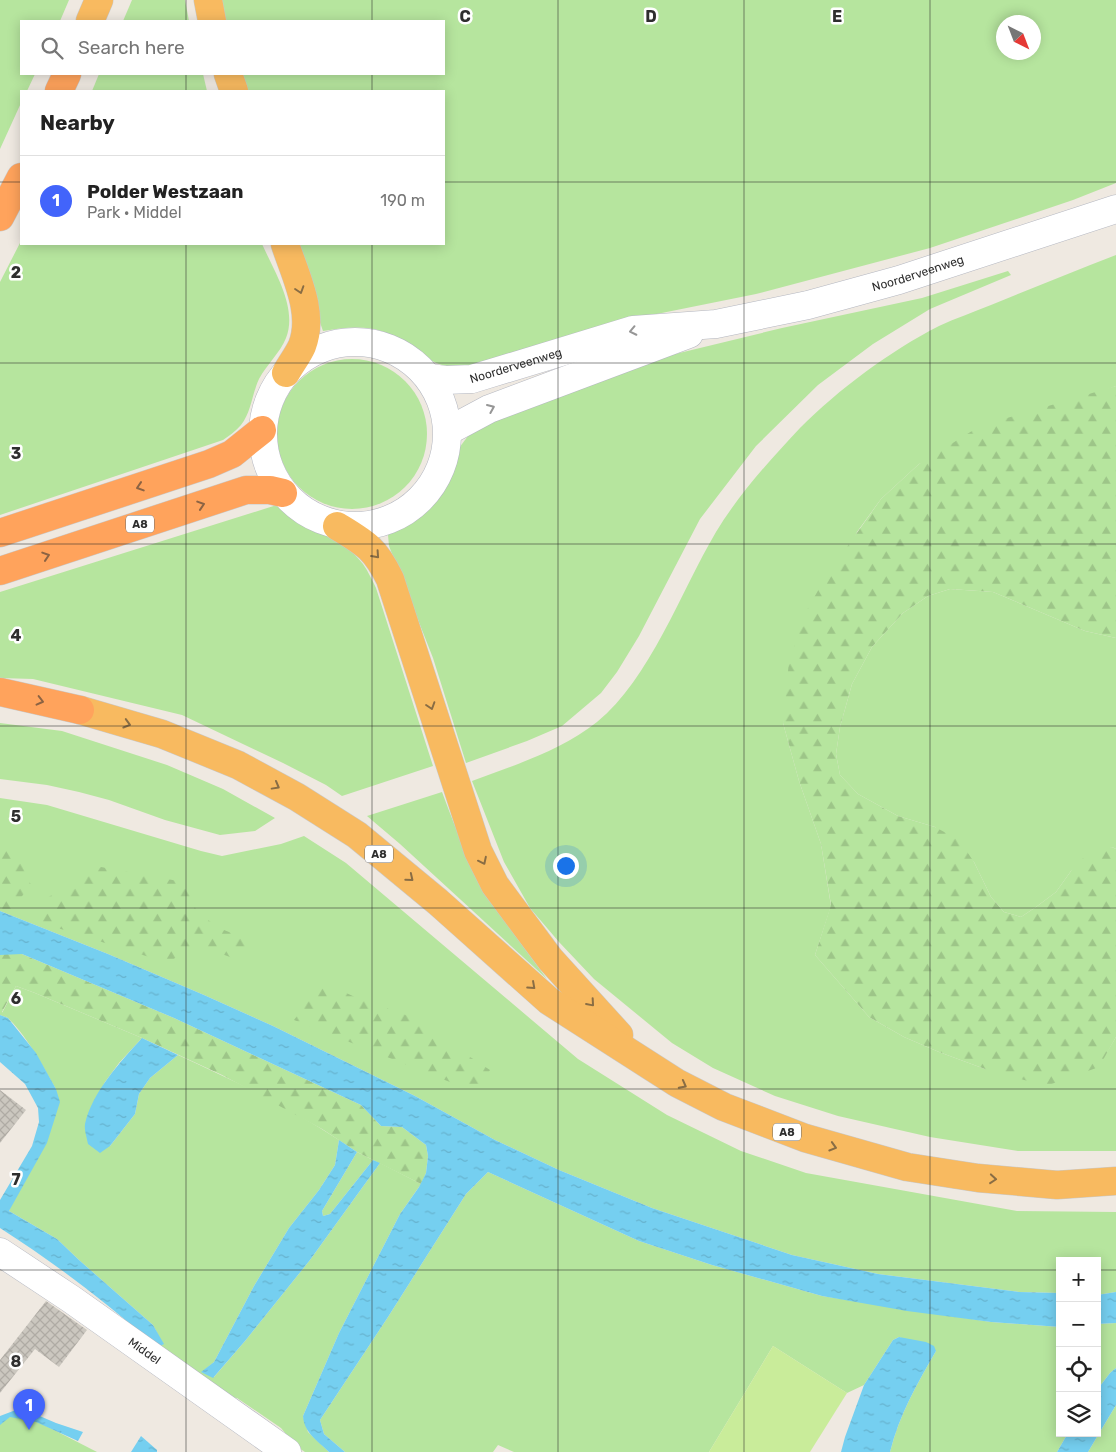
<!DOCTYPE html>
<meta charset="utf-8">
<style>
:root{--surface:#fff;--page:#f2f2f2;--text:#222;--muted:#767676;--line:#e0e0e0;--accent:#4264fb}
body{margin:0;font-family:Rubik,sans-serif;background:var(--page);color:var(--text)}
.controls{position:absolute;right:15px;bottom:15px;display:grid;overflow:hidden;border-radius:0px;box-shadow:0 2px 12px #0003}
.controls button{width:45px;height:45px;display:grid;place-items:center;padding:0;border:0;border-bottom:1px solid var(--line);background:var(--surface);color:var(--text);font:25px sans-serif}
.compass{position:absolute;left:996px;top:15px;width:45px;height:45px;border-radius:50%;background:var(--surface);box-shadow:0 2px 12px #0003;rotate:138deg}
.you{position:absolute;left:565px;top:865px;width:18px;height:18px;margin:-12px;border:4px solid #fff;border-radius:50%;background:#1a73e8;box-shadow:0 0 0 8px #1a73e833}
.badge{display:grid;place-items:center;width:32px;height:32px;border-radius:50%;background:var(--accent);color:#fff;font-size:16px;font-weight:700}
.pin{position:absolute;translate:-50% -41px;filter:drop-shadow(0 1px 2px #0008)}
.pin::after{content:'';position:absolute;top:26px;width:18px;height:15px;background:inherit;clip-path:polygon(0 0,100% 0,50% 100%)}
.list{margin:0;padding:0;list-style:none}
h2{display:flex;justify-content:space-between;align-items:center;height:65px;margin:0;padding:0 20px;font-size:21px}
h2 small{font-size:16px;font-weight:400;color:var(--muted)}
.list li{display:grid;grid-template-columns:32px 1fr auto;gap:15px;align-items:center;box-sizing:border-box;height:90px;padding:0 20px;border-top:1px solid var(--line)}
.list b{display:block;font-size:19px;white-space:nowrap}
.list p{margin:0;font-size:16px;white-space:nowrap;color:var(--muted)}
.list em{font-size:16px;font-style:normal;color:var(--muted)}
.icon{flex:none;width:28px;height:28px;fill:none;stroke:currentColor;stroke-width:2;stroke-linecap:round;stroke-linejoin:round}
.map{position:relative;flex:none;width:1116px;height:1452px;overflow:hidden}
.search{position:absolute;background:var(--surface);box-shadow:0 2px 12px #0003;left:20px;top:20px;width:425px;height:55px;display:flex;align-items:center;gap:12px;box-sizing:border-box;padding:0 18px;border-radius:0px;color:var(--muted);font-size:19px}
.panel{position:absolute;background:var(--surface);box-shadow:0 2px 12px #0003;left:20px;top:90px;width:425px;height:155px;border-radius:0px}
.map>svg:first-child{display:block}
</style>
<div class="map">
<svg width="1116" height="1452" viewBox="0 0 1116 1452">
<defs>
<pattern id="forest-firs" width="22" height="20" patternUnits="userSpaceOnUse" patternTransform="scale(1.25)"><rect width="22" height="20" fill="#b6e59e"/><path d="M5 1l3.5 6h-7zM16 11l3.5 6h-7z" fill="#9dc588"/></pattern>
<pattern id="water-ripples" width="26" height="14" patternUnits="userSpaceOnUse" patternTransform="scale(1.25)"><rect width="26" height="14" fill="#75cff0"/><path d="M2 4q2-2 4 0t4 0M15 11q2-2 4 0t4 0" fill="none" stroke="#66b2ce"/></pattern>
<pattern id="building-cross-hatch" width="8" height="8" patternUnits="userSpaceOnUse" patternTransform="scale(1.25)"><rect width="8" height="8" fill="#cbc7bf"/><path d="M0 0l8 8M0 8l8-8" fill="none" stroke="#afaba4"/></pattern>
</defs>
<rect width="100%" height="100%" fill="#efe9e1"/>
<g fill="#b6e59e" fill-rule="evenodd">
<path d="M0 0H69L60 21H21V74H35L27 91H21V103L0 149Z"/>
<path d="M132 0H185L189 21H123Z"/>
<path d="M217 0H1116V183L1073 200 930 248 756 294 622 321 470 368C457 368 444 367 432 361 415 352 401 337 381 331 363 325 342 328 323 331L293 244H444V91H242L236 74H444V21H222ZM1004 22H1034V52H1004Z"/>
<path d="M99 74H203L207 91H92Z"/>
<path d="M21 241V244H262C274 271 298 308 286 338 280 353 267 364 259 379 252 394 251 413 241 425 236 431 229 436 223 440L0 515V282Z"/>
<path d="M1116 255V386L919 464 881 499 857 532 783 723 799 781 821 844 831 906 815 955 869 1017 904 1037 939 1052 985 1069 1098 1067 1116 1037V1151H1018L930 1137 838 1116 775 1096 713 1068 672 1043 594 979 559 942 530 908 504 862 472 781C515 765 560 751 597 722 650 679 681 591 716 532 739 494 770 460 800 428 839 389 890 351 939 326 956 318 974 312 991 305 1033 288 1074 271 1116 255Z"/>
<path d="M1008 271 1011 275 930 309 873 344 818 385 756 446 700 519 639 636 617 672 601 693 562 726 527 741 466 763 433 658 389 546 388 535 417 515 431 501 443 486 456 452 471 432 495 414 638 363 782 328 922 298Z"/>
<circle cx="352" cy="434" r="75"/>
<path d="M280 504C296 519 305 522 323 531 335 537 355 553 363 564 368 571 372 580 376 588L433 766 342 796 326 785 283 763 182 715 33 679 0 678V592Z"/>
<path d="M950 589 993 592 1085 631 1116 638V849L1112 847 1071 871 1056 892 1036 907 1021 917 1004 912 991 897 974 862 935 827 898 816 858 794 840 775 836 754 840 727 852 684 872 647 903 613 928 596Z"/>
<path d="M0 723 62 731 167 765 223 789 275 818 255 831 220 835 165 820 109 800 79 792 47 785 0 779Z"/>
<path d="M442 792C451 816 460 840 471 863 491 905 520 942 547 979L400 844 367 816Z"/>
<path d="M0 798 47 805 201 851 222 856 281 844 304 836 346 863 578 1059 667 1115 741 1151 806 1173 1017 1211 1116 1212V1292L1097 1295V1261H1060V1293L1019 1292 878 1274 792 1255 652 1208 559 1170 495 1140 415 1096 273 1026 204 995 108 954 0 911Z"/>
<path d="M16 986 35 993 142 1038 119 1063 105 1082 90 1111 110 1146 135 1114 139 1094 150 1078 178 1055C233 1080 289 1107 339 1140L335 1165 319 1190 289 1228 254 1286 214 1362 202 1372 214 1377 245 1341 310 1260 380 1163 421 1184 400 1214 339 1333 303 1416 308 1432 329 1452H305L296 1446 281 1428 237 1398 218 1396 157 1348 163 1344 153 1325 79 1260 57 1239 9 1211 56 1089C42 1065 24 1030 2 1013Z"/>
<path d="M357 1152 373 1160 330 1214 323 1216 322 1211Z"/>
<path d="M488 1172 639 1241 712 1265 822 1296 991 1322 1060 1327V1433H1068L1057 1452H890C899 1415 917 1384 936 1351L899 1337 893 1340 864 1385 847 1393 773 1346 709 1452H514L498 1445 493 1452H345L324 1434 320 1420 388 1317 466 1194Z"/>
<path d="M1116 1323V1368L1110 1373 1097 1390V1324Z"/>
<path d="M1116 1405V1452H1088Z"/>
<path d="M19 1412 97 1452H0V1422Z"/>
</g>
<g fill="url(#forest-firs)">
<path d="M1116 386V638L1085 631 993 592 950 589 928 596 903 613 872 647 852 684 840 727 836 754 840 775 858 794 898 816 935 827 959 840 974 862 991 897 1004 912 1021 917 1036 907 1056 892 1071 871 1087 854 1112 847 1116 849V1037L1099 1067 1046 1086 985 1069 939 1052 904 1037 869 1017 815 955 831 905 821 844 799 781 783 723 789 661 808 608 827 575 881 499 919 464 980 426Z"/>
<path d="M13 846 31 885 10 911 0 908V850Z"/>
<path d="M101 867 189 883 196 911 219 928 254 942 238 960 195 944 168 963 42 923 45 899Z"/>
<path d="M3 954H22L174 1018 361 1105 381 1126 402 1127 426 1145 428 1156 426 1173 421 1184 357 1152 322 1129 222 1075 142 1038 35 993 16 986 2 1012 8 1018 0 1015V955Z"/>
<path d="M323 982 357 998 406 1015 490 1070 475 1092 294 1020Z"/>
</g>
<path fill="#c9ec9a" d="M773 1346 847 1393 810 1452H709Z"/>
<g fill="url(#water-ripples)">
<path d="M0 911 108 954 204 995 273 1026 415 1096 495 1140 559 1170 652 1208 792 1255 878 1274 1019 1292 1060 1293V1327L991 1322 907 1311 822 1296 712 1265 639 1241 488 1172 466 1194 388 1317 320 1420 324 1434 345 1452H329C318 1441 304 1433 303 1416L339 1333 400 1214 419 1187 426 1173 428 1156 426 1145 402 1127 381 1126 361 1105 174 1018 22 954 0 955Z"/>
<path d="M0 1015 8 1018 36 1053 56 1089 60 1102 47 1143 9 1211 57 1239 79 1260 153 1325 164 1344 157 1348C108 1303 56 1264 0 1228V1200L32 1146 39 1122 38 1108 25 1084 0 1062Z"/>
<path d="M142 1038 178 1055 150 1078 139 1094 135 1114 110 1146 100 1153 88 1144C87 1138 84 1130 85 1124 92 1092 121 1061 142 1038Z"/>
<path d="M339 1140 357 1152 322 1211 323 1216 330 1214 373 1160 380 1163 310 1260 245 1341 213 1378 201 1372 214 1362 254 1286 289 1228 319 1190 335 1165Z"/>
<path d="M1116 1292V1323L1097 1324V1295Z"/>
<path d="M899 1337 926 1342 934 1346 936 1351C917 1384 899 1415 890 1452H841L845 1437 864 1385 893 1340Z"/>
<path d="M1116 1368V1405L1088 1452H1057L1068 1433H1097V1390L1110 1373Z"/>
<path d="M21 1408 56 1423 83 1432 78 1441 36 1422 10 1417 0 1425V1416Z"/>
<path d="M141 1436 157 1450V1452H131Z"/>
</g>
<g fill="url(#building-cross-hatch)">
<path d="M0 1090 26 1110 0 1143Z"/>
<path d="M46 1301 87 1330 59 1367 35 1349 0 1393V1360Z"/>
</g>
<g fill="none" stroke-linecap="round" stroke-linejoin="round">
<g stroke="#b4b7c1" stroke-width="29">
<g id="minor">
<path id="s1" d="M0 1252 71 1299 287 1452"/>
</g>
</g>
<g stroke="#b4b7c1" stroke-width="29">
<g id="tertiary">
<circle cx="355" cy="434" r="92"/>
<path id="s2" d="M430 378 445 380 472 379 633 330 716 324 808 305 899 280 1116 209"/>
<path d="M448 431 489 409 689 334"/>
</g>
</g>
<g stroke="#c9c9c9" stroke-width="29">
<g id="trunk">
<path d="M208 0 212 21"/>
<path d="M90 21 99 0"/>
<path d="M228 74 234 91"/>
<path d="M285 244C295 275 315 313 302 346 298 355 291 364 286 373"/>
<path d="M337 526C365 543 375 548 390 579L478 851 495 885 550 959 619 1035"/>
<path d="M80 710 162 734 238 765 297 797 357 835 438 902 549 1001 677 1083 724 1107 805 1138 907 1167 978 1178 1057 1185 1116 1181"/>
</g>
</g>
<g stroke="#c9c9c9" stroke-width="29">
<g id="motorway">
<path d="M59 91 67 74"/>
<path d="M0 217 21 177"/>
<path d="M0 533 209 464 232 454 262 430"/>
<path d="M0 571 246 490H270L283 493"/>
<path d="M0 692 80 710"/>
</g>
</g>
<use href="#minor" stroke="#fff" stroke-width="28"/>
<use href="#tertiary" stroke="#fff" stroke-width="28"/>
<use href="#trunk" stroke="#f8ba60" stroke-width="28"/>
<use href="#motorway" stroke="#ffa35c" stroke-width="28"/>
</g>
<defs><path id="oneway-chevron" d="M-2-3.5L2.5 0L-2 3.5" fill="none" stroke-width="1.6" stroke-linecap="round" stroke-linejoin="round" transform="scale(1.25)"/></defs>
<g stroke="#896d44">
<use href="#oneway-chevron" transform="translate(300 290) rotate(72)"/>
<use href="#oneway-chevron" transform="translate(376 555) rotate(48)"/>
<use href="#oneway-chevron" transform="translate(431 706) rotate(72)"/>
<use href="#oneway-chevron" transform="translate(127 724) rotate(16)"/>
<use href="#oneway-chevron" transform="translate(276 786) rotate(29)"/>
<use href="#oneway-chevron" transform="translate(483 861) rotate(64)"/>
<use href="#oneway-chevron" transform="translate(410 878) rotate(39)"/>
<use href="#oneway-chevron" transform="translate(532 986) rotate(42)"/>
<use href="#oneway-chevron" transform="translate(591 1003) rotate(49)"/>
<use href="#oneway-chevron" transform="translate(683 1085) rotate(28)"/>
<use href="#oneway-chevron" transform="translate(833 1147) rotate(17)"/>
<use href="#oneway-chevron" transform="translate(993 1179) rotate(5)"/>
</g>
<g stroke="#969696">
<use href="#oneway-chevron" transform="translate(633 331) rotate(168)"/>
<use href="#oneway-chevron" transform="translate(491 408) rotate(-23)"/>
</g>
<g stroke="#8c6343">
<use href="#oneway-chevron" transform="translate(140 487) rotate(162)"/>
<use href="#oneway-chevron" transform="translate(201 505) rotate(-18)"/>
<use href="#oneway-chevron" transform="translate(46 556) rotate(-18)"/>
<use href="#oneway-chevron" transform="translate(40 701) rotate(14)"/>
</g>
<path fill="none" stroke="#2e2e2e" stroke-width="1" stroke-opacity="0.55" d="M186 0V21M372 0V21M558 0V1452M744 0V1452M930 0V1452M186 74V91M372 74V91M0 182H21M444 182H1116M186 244V1452M372 244V1452M0 363H1116M0 544H1116M0 726H1116M0 908H1116M0 1089H1116M0 1270H1060M1097 1270H1116"/>
<g text-anchor="middle" dominant-baseline="central" stroke-width="5" stroke-linejoin="round" paint-order="stroke">
<g fill="#fff" stroke="#6d6d6d" stroke-width="1">
<rect x="126" y="515.5" width="28" height="17" rx="4"/>
<rect x="365" y="845.5" width="28" height="17" rx="4"/>
<rect x="773" y="1123.5" width="28" height="17" rx="4"/>
</g>
<g font-size="11" font-weight="bold" fill="#2e2e2e">
<text x="140" y="524">A8</text>
<text x="379" y="854">A8</text>
<text x="787" y="1132">A8</text>
</g>
<g font-size="12" fill="#2e2e2e" stroke="#fff">
<text stroke="none"><textPath href="#s2" startOffset="502">Noorderveenweg</textPath></text>
<text stroke="none"><textPath href="#s2" startOffset="88">Noorderveenweg</textPath></text>
<text stroke="none"><textPath href="#s1" startOffset="175">Middel</textPath></text>
</g>
</g>
<g font-size="16" text-anchor="middle" font-weight="bold" fill="#2e2e2e" stroke="#fff" stroke-width="5" stroke-linejoin="round" paint-order="stroke">
<text x="465" y="22">C</text>
<text x="651" y="22">D</text>
<text x="837" y="22">E</text>
<text x="16" y="278">2</text>
<text x="16" y="459">3</text>
<text x="16" y="641">4</text>
<text x="16" y="822">5</text>
<text x="16" y="1004">6</text>
<text x="16" y="1185">7</text>
<text x="16" y="1367">8</text>
</g>
</svg>
<div class="controls">
<button>+</button>
<button>−</button>
<button><svg class="icon" aria-label="locate" viewBox="0 0 24 24"><circle cx="12" cy="12" r="6"/><path d="M12 2v4M12 18v4M2 12h4M18 12h4"/></svg></button>
<button><svg class="icon" aria-label="layers" viewBox="0 0 24 24"><path d="M12 4l9 5-9 5-9-5zM3 14l9 5 9-5"/></svg></button>
</div>
<svg class="compass" viewBox="-18 -18 36 36"><path d="M0-13l5 13h-10z" fill="#e53935"/><path d="M0 13l5-13h-10z" fill="#767676"/></svg>
<div class="you"></div>
<div class="pin badge" style="left:29px;top:1430px">1</div>
<div class="search"><svg class="icon" aria-label="search" viewBox="0 0 24 24"><circle cx="10" cy="10" r="6"/><path d="M15 15l6 6"/></svg>Search here</div>
<section class="panel">
<h2>Nearby<small></small></h2>
<ul class="list">
<li><span class="badge">1</span><div><b>Polder Westzaan</b><p>Park · Middel</p></div><em>190 m</em></li>
</ul>
</section>
</div>
